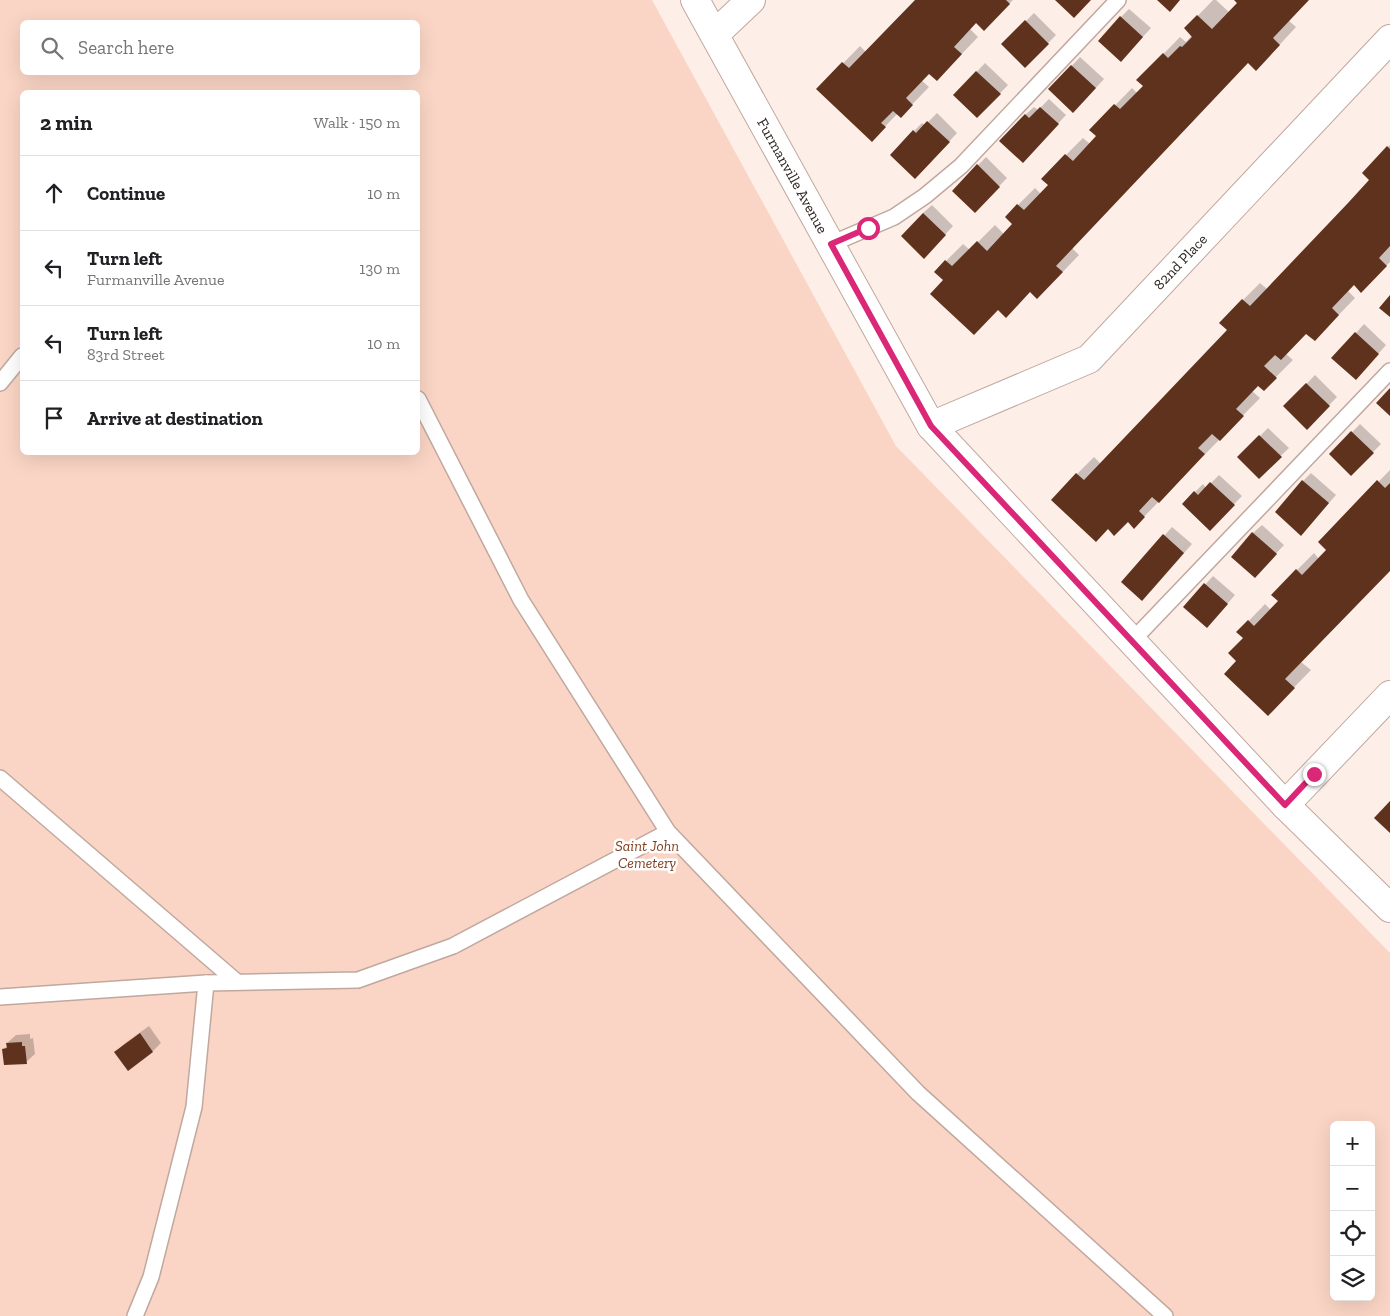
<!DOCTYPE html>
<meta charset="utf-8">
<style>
:root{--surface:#fff;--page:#f6f6f6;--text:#202124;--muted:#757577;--line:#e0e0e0}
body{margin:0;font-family:"Zilla Slab",serif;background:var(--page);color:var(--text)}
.controls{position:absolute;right:15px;bottom:15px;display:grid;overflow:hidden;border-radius:8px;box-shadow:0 5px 20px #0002}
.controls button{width:45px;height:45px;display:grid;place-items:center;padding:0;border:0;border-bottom:1px solid var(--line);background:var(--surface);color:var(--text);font:25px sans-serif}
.stop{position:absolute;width:15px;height:15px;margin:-11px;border:4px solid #db2777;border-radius:50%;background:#fff}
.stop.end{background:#db2777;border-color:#fff;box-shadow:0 1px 5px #0008}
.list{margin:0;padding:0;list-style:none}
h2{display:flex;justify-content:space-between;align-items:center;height:65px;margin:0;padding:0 20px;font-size:21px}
h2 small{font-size:16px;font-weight:400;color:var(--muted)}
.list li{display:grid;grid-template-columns:32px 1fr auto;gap:15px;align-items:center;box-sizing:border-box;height:75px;padding:0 20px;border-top:1px solid var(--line)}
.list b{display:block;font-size:19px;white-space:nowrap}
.list p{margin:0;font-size:16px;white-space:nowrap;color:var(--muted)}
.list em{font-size:16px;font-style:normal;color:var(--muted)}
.icon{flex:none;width:28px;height:28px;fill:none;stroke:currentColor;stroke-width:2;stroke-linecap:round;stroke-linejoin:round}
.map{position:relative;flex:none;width:1390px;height:1316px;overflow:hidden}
.search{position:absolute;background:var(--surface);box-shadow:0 5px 20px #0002;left:20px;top:20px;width:400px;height:55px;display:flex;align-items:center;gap:12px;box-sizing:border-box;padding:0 18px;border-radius:8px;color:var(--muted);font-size:19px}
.panel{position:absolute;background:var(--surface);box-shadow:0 5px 20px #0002;left:20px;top:90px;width:400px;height:365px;border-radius:8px}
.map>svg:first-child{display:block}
</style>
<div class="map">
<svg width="1390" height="1316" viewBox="0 0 1390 1316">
<rect width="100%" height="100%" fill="#feeee8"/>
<path fill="#fad5c5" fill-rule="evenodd" d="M0 0H652L896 446 1390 953V1316H0ZM22 22H418V72H22ZM22 92H418V452H22ZM1334 1125H1371V1297H1334Z"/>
<g fill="#0003">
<path d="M917 0H1013L984 29 977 22 970 29 978 37 953 63 929 72 921 80 929 87 901 116 898 113 872 140 818 89 860 46 866 52Z"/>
<path d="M1213 0H1216L1230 13 1239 3 1235 0H1308L1288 20 1296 27 1273 52 1248 62 1072 248 1079 255 1054 281 1031 291 998 309 944 280 935 272 963 244 970 250 995 225 1004 234 1014 224 1006 217 1035 188 1041 194 1050 185 1066 155 1083 138 1090 144 1097 136 1091 130 1132 88 1137 93 1144 85 1138 80 1180 37 1186 42 1192 35 1186 28Z"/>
<path d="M1129 9 1151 28 1129 52 1121 17Z"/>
<path d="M1034 13 1056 35 1025 67 1003 44Z"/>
<path d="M1080 57 1104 79 1082 103 1050 89Z"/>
<path d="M985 63 1008 85 977 117 955 95Z"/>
<path d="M1049 99 1066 115 1031 153 1025 115 1034 107 1038 110Z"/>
<path d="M937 113 957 133 924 169 914 131 922 123 925 125Z"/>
<path d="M1390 145V262L1361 291 1354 284 1348 291 1355 298 1331 323 1307 332 1286 354 1293 360 1264 389 1259 385 1252 391 1260 398 1134 527 1077 474 1094 457 1101 464 1228 330 1243 300 1260 283 1267 289 1371 180 1363 173Z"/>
<path d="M986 157 1007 178 983 203 953 191Z"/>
<path d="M932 205 953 226 932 249 923 213Z"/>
<path d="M1364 324 1386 345 1364 370 1356 333Z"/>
<path d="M1315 375 1337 397 1307 428 1285 406Z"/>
<path d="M1360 424 1381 444 1351 474 1331 454Z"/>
<path d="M1268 428 1289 448 1259 477 1239 457Z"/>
<path d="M1390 470V570L1301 662 1311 670 1268 714 1238 661 1244 638 1238 632 1265 604 1271 610 1280 601 1297 570 1314 553 1319 559 1327 550 1319 542Z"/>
<path d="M1311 473 1336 495 1309 526 1303 481Z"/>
<path d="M1219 475 1242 496 1210 529 1183 504 1203 484 1206 488Z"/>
<path d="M1262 525 1284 545 1263 568 1253 533Z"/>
<path d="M1172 527 1192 544 1151 591 1123 582Z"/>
<path d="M1213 576 1235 595 1215 618 1185 607Z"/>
<path d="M149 1026 161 1043 153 1051 128 1069 116 1052 124 1044Z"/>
<path d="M30 1034V1039L33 1038 35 1054 26 1062 4 1049 8 1045 7 1043 16 1035Z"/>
</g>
<g fill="#5f321d">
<path d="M915 0H1006L1010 4 984 31 976 23 954 47 962 54 937 81 929 74 906 98 913 105 901 118 893 111 881 123 886 127 872 142 816 89 842 62 849 68Z"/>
<path d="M1055 0H1091L1074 18Z"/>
<path d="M1157 0H1180L1170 12Z"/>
<path d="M1234 0H1309L1273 38 1280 45 1256 71 1248 63 1056 266 1063 272 1037 299 1030 292 1006 318 998 310 974 335 930 294 943 280 934 272 945 260 952 266 977 241 987 251 1012 224 1005 217 1017 204 1024 210 1048 185 1041 179 1065 154 1073 161 1096 136 1089 130 1114 104 1120 109 1143 86 1136 80 1163 53 1168 58 1180 46 1182 47 1192 37 1184 28 1197 15 1212 29 1237 3Z"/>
<path d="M1120 16 1143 37 1121 62 1098 41Z"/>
<path d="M1025 20 1049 44 1025 68 1001 44Z"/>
<path d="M1071 65 1096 88 1073 113 1048 89Z"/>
<path d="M976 71 1001 94 977 118 953 95Z"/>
<path d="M1040 107 1059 124 1023 163 999 141 1025 114 1029 118Z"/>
<path d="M927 121 950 142 915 179 890 155 913 130 916 133Z"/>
<path d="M1387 146 1390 149V246L1379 258 1387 266 1361 293 1354 285 1332 308 1339 315 1315 341 1306 334 1281 360 1275 355 1264 366 1277 378 1264 391 1258 386 1236 409 1244 416 1220 441 1212 434 1198 448 1205 454 1159 503 1152 497 1139 511 1145 517 1134 529 1128 522 1114 536 1108 529 1096 542 1051 500 1076 473 1084 480 1227 330 1219 323 1242 299 1250 306 1348 203 1369 180 1362 173Z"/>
<path d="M977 164 1000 187 975 213 952 191Z"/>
<path d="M923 213 946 235 924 259 901 236Z"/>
<path d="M1390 295V317L1379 308Z"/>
<path d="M1355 332 1379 354 1356 380 1331 358Z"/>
<path d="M1306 383 1330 406 1307 430 1283 406Z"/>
<path d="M1390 388V416L1376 403Z"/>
<path d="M1351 431 1374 453 1351 476 1329 454Z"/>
<path d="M1259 435 1282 457 1259 479 1237 457Z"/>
<path d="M1302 480 1329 503 1301 536 1275 512Z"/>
<path d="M1377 480 1385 488 1390 483V571L1285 679 1295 688 1268 716 1224 674 1236 661 1228 653 1243 638 1236 632 1248 620 1254 626 1278 601 1271 595 1296 569 1302 575 1326 550 1318 542Z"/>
<path d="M1210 482 1235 505 1210 531 1182 504 1194 491 1198 495Z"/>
<path d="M1252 532 1277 554 1255 578 1231 557Z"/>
<path d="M1163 534 1184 553 1142 601 1121 582Z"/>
<path d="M1204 583 1228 604 1207 628 1183 607Z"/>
<path d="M1390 801V833L1374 818Z"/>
<path d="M140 1033 153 1052 128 1071 114 1052Z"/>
<path d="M22 1042V1046H25L27 1064 4 1065 2 1049 7 1048 6 1043Z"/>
</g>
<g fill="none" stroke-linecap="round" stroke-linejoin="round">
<g stroke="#c0a89e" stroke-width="18">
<g id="lane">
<path d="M831 244 894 217 925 196 961 166 1118 0"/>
<path d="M0 383 22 356"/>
<path d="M418 399 521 600 668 832 918 1093 1165 1316"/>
<path d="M1132 641 1390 371"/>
<path d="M0 778 237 982"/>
<path d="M0 997 206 983 358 980 453 946 668 832"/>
<path d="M135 1316 151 1277 194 1107 206 983"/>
</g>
</g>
<g stroke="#c0a89e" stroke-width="30">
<g id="street">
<path id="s1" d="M695 0 931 426 1285 805 1390 908"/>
<path d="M715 34 751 0"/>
<path id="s2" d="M931 426 1089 359 1390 39"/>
<path d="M1285 805 1390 695"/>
</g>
</g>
<use href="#lane" stroke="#fff" stroke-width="15"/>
<use href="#street" stroke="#fff" stroke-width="28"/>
</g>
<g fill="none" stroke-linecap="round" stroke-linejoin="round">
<path stroke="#db2777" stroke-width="6" d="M868 228 831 244 931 426 1285 805 1314 774"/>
</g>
<g text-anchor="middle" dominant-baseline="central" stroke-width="5" stroke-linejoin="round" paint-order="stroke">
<g font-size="15" fill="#2e2420" stroke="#fff">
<text stroke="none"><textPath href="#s1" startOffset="201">Furmanville Avenue</textPath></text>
<text stroke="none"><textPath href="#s2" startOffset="305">82nd Place</textPath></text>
</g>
<g font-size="15" font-style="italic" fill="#7f3c1c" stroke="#fff">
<text x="647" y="846">Saint John<tspan x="647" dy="17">Cemetery</tspan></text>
</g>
</g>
</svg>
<div class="controls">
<button>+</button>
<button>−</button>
<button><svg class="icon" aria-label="locate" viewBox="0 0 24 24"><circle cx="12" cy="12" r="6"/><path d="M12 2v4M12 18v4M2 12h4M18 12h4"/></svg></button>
<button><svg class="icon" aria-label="layers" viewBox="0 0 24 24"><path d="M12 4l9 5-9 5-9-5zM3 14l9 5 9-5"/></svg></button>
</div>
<div class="stop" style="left:868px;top:228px"></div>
<div class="stop end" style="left:1314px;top:774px"></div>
<div class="search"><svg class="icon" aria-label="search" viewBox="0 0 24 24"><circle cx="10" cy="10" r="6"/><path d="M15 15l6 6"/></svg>Search here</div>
<section class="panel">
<h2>2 min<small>Walk · 150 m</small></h2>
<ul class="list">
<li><svg class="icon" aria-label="ahead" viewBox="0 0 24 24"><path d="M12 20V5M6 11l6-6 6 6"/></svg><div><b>Continue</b></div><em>10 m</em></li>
<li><svg class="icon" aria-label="left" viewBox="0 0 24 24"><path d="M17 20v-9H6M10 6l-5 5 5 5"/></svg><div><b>Turn left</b><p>Furmanville Avenue</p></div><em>130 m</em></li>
<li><svg class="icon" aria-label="left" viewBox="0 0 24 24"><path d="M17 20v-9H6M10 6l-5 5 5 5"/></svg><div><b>Turn left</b><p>83rd Street</p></div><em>10 m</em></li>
<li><svg class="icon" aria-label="arrive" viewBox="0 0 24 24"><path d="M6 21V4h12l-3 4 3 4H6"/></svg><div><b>Arrive at destination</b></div></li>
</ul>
</section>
</div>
